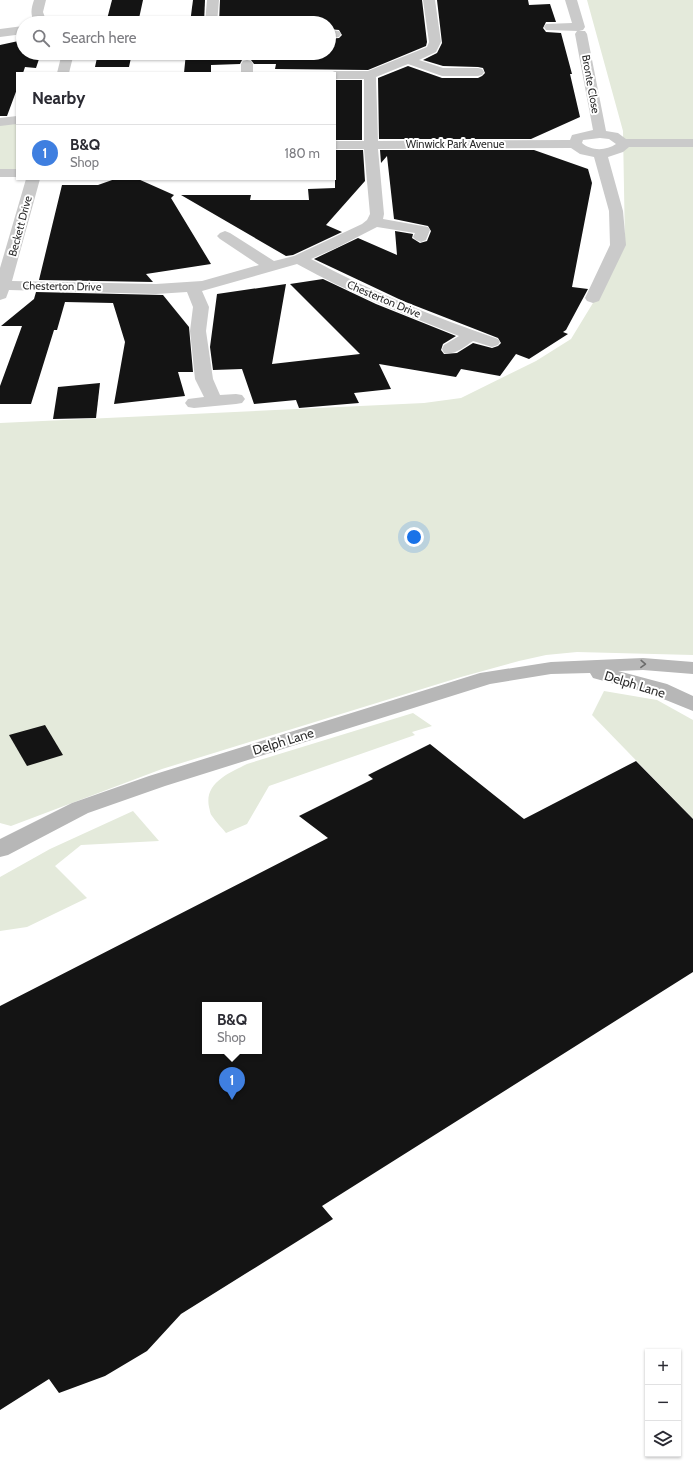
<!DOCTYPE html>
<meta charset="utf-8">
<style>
:root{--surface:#fff;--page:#f7f7f7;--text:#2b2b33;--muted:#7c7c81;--line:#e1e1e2;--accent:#dc3850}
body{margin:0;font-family:Cabin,sans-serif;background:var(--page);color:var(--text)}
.controls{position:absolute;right:12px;bottom:12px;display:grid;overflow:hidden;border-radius:0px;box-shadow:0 1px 3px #0004}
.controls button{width:36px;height:36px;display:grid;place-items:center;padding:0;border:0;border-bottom:1px solid var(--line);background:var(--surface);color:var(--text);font:20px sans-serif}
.you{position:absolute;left:414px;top:537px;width:14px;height:14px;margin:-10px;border:3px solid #fff;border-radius:50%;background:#1a73e8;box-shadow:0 0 0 6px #1a73e833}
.badge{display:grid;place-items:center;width:26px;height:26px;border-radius:50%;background:var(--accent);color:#fff;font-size:13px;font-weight:700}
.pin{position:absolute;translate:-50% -33px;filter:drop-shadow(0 1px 2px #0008)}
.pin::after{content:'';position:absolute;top:21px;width:14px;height:12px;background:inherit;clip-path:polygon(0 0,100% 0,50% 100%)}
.popup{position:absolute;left:202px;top:1002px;width:60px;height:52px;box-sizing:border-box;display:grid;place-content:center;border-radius:0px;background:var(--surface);filter:drop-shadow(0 1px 3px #0005);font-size:13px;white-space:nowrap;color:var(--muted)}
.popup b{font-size:15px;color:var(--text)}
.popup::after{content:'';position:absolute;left:50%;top:100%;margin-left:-8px;border:8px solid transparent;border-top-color:var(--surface)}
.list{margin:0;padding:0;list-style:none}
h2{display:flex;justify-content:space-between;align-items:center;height:52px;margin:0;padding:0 16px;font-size:17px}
h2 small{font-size:13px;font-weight:400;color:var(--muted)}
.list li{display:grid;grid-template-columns:26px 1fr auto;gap:12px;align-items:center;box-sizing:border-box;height:56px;padding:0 16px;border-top:1px solid var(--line)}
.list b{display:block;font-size:15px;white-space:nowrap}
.list p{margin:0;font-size:13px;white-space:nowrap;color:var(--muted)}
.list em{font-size:13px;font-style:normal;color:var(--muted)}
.icon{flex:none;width:22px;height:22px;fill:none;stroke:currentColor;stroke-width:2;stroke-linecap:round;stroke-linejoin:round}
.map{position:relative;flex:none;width:693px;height:1469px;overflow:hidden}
.search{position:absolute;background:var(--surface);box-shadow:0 1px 3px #0004;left:16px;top:16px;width:320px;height:44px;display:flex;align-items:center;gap:10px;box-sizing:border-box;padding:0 14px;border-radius:22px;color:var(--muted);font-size:15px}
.panel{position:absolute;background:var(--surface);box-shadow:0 1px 3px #0004;left:16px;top:72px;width:320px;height:108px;border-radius:0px}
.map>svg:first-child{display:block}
</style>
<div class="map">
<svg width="693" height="1469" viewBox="0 0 693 1469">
<rect width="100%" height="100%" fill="#fff"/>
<g fill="#e4eadb">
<path d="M587 0H693V655L577 652 546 655 519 661 461 677 162 769 11 826 0 823V423L424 403 461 398 536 361 571 339 610 275 625 246 623 131Z"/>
<path d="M17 123V170H0V125Z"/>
<path d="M604 691 657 700 693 720V819L592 715Z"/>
<path d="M413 713 432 726 412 732 415 735 269 786 247 824 226 833C222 828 216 822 212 816 210 814 210 810 209 807 204 783 229 773 247 764Z"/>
<path d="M133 811 159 841 81 845 55 866 87 898 27 927 0 931V877L50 849Z"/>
</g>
<g fill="#141414" fill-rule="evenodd">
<path d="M112 0H143L138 23H106Z"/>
<path d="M193 0H205L204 23H190Z"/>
<path d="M220 0H422L427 42 426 46 368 70 275 69 276 64H254L251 60 247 59 242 60 240 64 211 65V73H184L186 53H329V39L339 38 342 35 339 30 329 29V23H219Z"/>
<path d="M437 0H528L529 5 550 4 556 22H546L543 28 546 32 561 33 572 74H570L580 117 531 139H379L378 78 408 66 442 78H478L482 76 485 73 483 68 478 67 443 66 423 60 437 53 442 43Z"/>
<path d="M23 40V53H41L36 68 25 67 23 73H17V89L7 116H0V45Z"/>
<path d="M98 53H132L129 67H95Z"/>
<rect x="335" y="80" width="27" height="60"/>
<path d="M335 150H363L365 181 326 225 342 232 293 255 286 256 181 195H251L250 200H309L308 189 335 188Z"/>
<path d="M380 150H534L588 169 592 183 572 287 588 289 566 330 563 332 568 334 529 359 516 354 500 376 461 369 456 377 379 364 391 389 354 393 359 403 299 408 296 400 254 404 242 369 213 370 210 347 217 294 286 284 272 364 360 354 290 284 323 279 376 304 456 336 443 344 441 350 444 354 457 353 473 343 492 348 498 346 501 343 498 338 403 301 314 259 358 238 397 255 395 231 413 234 412 238 420 243 427 241 431 231 428 226 394 219 387 156 381 163Z"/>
<path d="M115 179H138L174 195 171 198 211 264 146 274 153 282 39 280 62 185H98Z"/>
<path d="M36 292 163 295 189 327 193 372H178L185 396 114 404 125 342 113 303 65 302 57 330H54L31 404H0V386L22 326H1L34 299Z"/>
<path d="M100 383 96 418 53 419 58 387Z"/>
<path d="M45 725 63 755 27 766 9 735Z"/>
<path d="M430 744 524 819 636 761 693 819V972L322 1206 333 1219 181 1314 147 1351 105 1376 59 1393 49 1379 0 1410V1006L328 838 299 816 373 779 368 775ZM205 1005H259V1051H205Z"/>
</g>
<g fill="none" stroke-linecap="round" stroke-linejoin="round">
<g fill="#cacaca" fill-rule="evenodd">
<path d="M34 0H46L43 12 47 23H35C30 15 31 9 34 0Z"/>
<path d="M207 0H219L217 23H205Z"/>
<path d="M423 0H435L441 42 436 52 419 60 443 68H478L482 69 484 72 482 75 478 76H442L408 64 376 77 378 141 570 140 572 135 593 130 575 34 577 31H585L587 34 606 131 618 133 626 139H693V147H629L623 152 608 157 623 211 626 245 599 301 593 303 587 301 585 298 610 245 609 211 594 157 580 154 571 148 378 149 384 214 383 219 428 227 430 230 426 240 421 242 416 240 413 237 415 233 377 227 336 248 311 259C370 291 434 317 498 339L500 342 498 345 492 347 473 341C464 347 456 355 444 353L442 349 444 345 459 336C404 314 349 293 297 264L202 291 209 307 206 331 213 379 220 395 236 394 242 395 245 399 242 403 236 404 194 408 188 407 185 403 188 399 204 397 195 379 190 331 193 307 187 292 156 294 9 290 6 298 0 300V268L26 179H40L12 281 156 284 202 281 259 265 220 239 217 236 220 233 225 231 230 233 274 261 294 256 362 224 367 220 370 214 364 149H335V141H364V79H335V73H330L335 71H368L427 47 429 42ZM600 138 609 139 616 144C606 151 591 151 582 143L583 140Z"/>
<path d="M565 0H577L585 27 583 30 579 31 546 30 544 27 546 24 572 23Z"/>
<path d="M23 26V34L0 37V29Z"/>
<path d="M329 30 339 31 341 34 339 37 329 38Z"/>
<path d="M62 53H74L69 73H57Z"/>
<path d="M247 60 251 61 253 64V73H241V64L243 61Z"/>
<path d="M17 116V124L0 126V118Z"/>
<rect x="0" y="169" width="17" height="8"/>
</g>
<path fill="#b7b7b7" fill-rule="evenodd" d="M643 658 693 662V674L643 670 618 671 667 684 693 696V711L651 694 593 678 590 673 551 674 490 684 165 786 88 813 8 855 0 857V839L72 803 149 776 480 673 551 662Z"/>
</g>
<defs><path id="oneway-chevron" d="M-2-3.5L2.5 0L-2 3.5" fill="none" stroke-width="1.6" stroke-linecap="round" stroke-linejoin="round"/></defs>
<use stroke="#6b6b6b" href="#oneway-chevron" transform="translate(643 664) rotate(2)"/>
<g text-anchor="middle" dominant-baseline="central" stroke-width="4" stroke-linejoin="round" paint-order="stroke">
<g font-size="11" fill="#2d2d2d" stroke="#fff">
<text transform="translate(591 84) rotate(80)">Bronte Close</text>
<text x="455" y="144">Winwick Park Avenue</text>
<text transform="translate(20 226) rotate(-75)">Beckett Drive</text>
<text transform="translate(62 286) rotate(1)">Chesterton Drive</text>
<text transform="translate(384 299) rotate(23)">Chesterton Drive</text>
</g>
<g font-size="13" fill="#2d2d2d" stroke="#fff">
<text transform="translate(635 684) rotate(17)">Delph Lane</text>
<text transform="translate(283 741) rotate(-17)">Delph Lane</text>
</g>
</g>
</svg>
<div class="controls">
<button>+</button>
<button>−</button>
<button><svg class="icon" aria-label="layers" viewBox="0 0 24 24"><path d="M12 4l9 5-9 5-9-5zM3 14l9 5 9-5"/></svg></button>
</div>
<div class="you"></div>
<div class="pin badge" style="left:232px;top:1100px;background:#3f7fe0">1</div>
<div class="popup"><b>B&amp;Q</b>Shop</div>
<div class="search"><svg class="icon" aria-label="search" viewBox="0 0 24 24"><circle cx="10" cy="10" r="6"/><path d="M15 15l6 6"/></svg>Search here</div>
<section class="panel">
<h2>Nearby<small></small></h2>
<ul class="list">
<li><span class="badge" style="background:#3f7fe0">1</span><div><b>B&amp;Q</b><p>Shop</p></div><em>180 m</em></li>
</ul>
</section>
</div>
